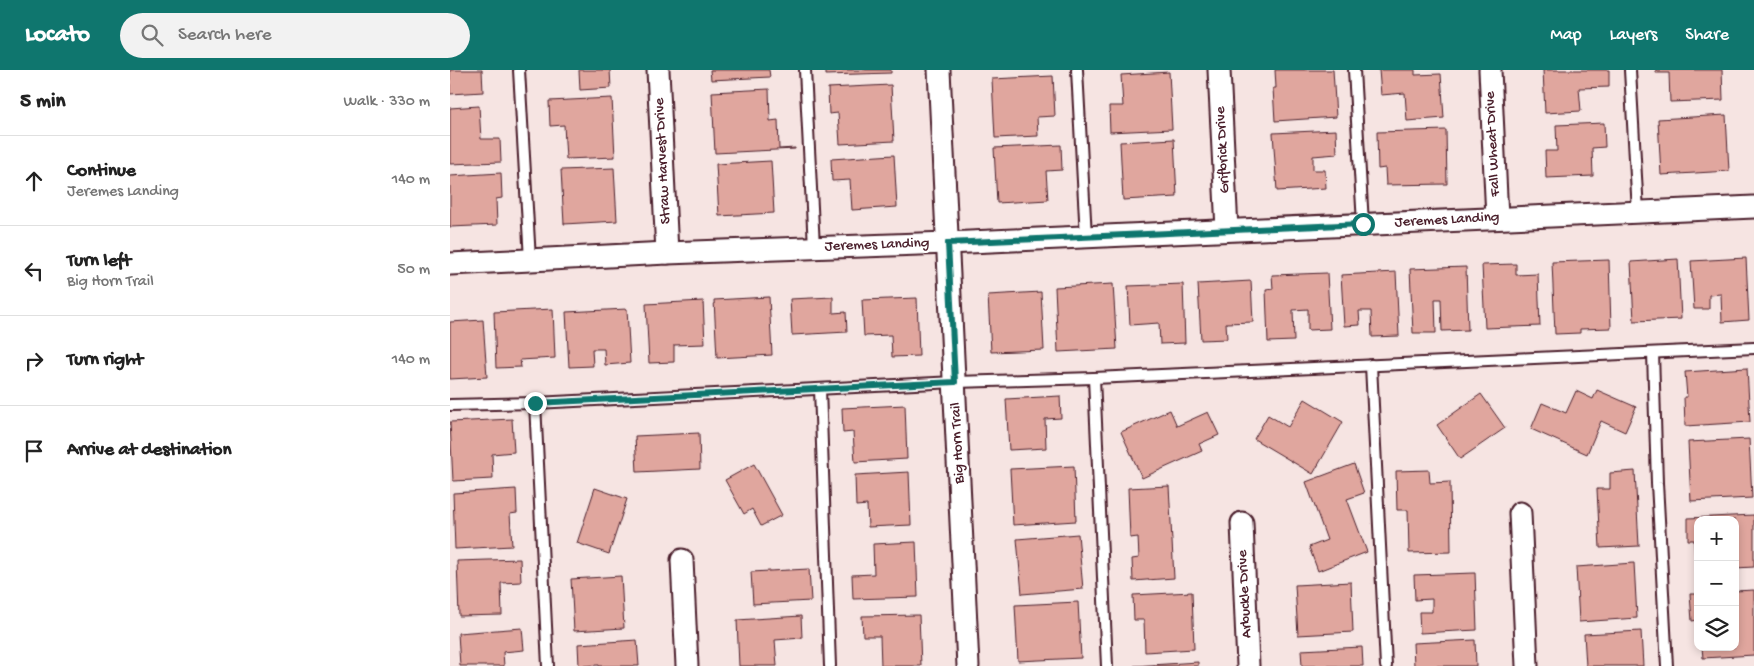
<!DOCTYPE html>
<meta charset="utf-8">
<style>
:root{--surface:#fff;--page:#f2f2f2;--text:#222;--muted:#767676;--line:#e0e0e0;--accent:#0f766e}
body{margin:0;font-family:"Gochi Hand",sans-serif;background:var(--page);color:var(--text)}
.controls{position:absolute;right:15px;bottom:15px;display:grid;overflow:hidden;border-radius:10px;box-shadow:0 2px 8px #0003}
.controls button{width:45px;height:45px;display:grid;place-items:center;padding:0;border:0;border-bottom:1px solid var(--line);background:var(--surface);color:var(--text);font:25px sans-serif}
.stop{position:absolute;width:15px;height:15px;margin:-11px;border:4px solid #0f766e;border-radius:50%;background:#fff}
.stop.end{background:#0f766e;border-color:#fff;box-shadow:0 1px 5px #0008}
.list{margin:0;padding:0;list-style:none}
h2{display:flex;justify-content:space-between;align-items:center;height:65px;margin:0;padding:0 20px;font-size:21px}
h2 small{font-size:16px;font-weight:400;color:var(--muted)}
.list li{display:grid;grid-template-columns:32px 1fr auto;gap:15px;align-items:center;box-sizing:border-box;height:90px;padding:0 20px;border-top:1px solid var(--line)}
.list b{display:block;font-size:19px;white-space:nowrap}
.list p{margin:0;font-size:16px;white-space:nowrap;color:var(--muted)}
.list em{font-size:16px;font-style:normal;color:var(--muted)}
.icon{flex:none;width:28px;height:28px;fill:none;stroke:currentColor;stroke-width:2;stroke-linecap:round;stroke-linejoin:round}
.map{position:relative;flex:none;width:1304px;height:596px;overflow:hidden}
header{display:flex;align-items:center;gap:30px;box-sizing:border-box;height:70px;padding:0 25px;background:var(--accent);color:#fff}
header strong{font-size:24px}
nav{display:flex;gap:28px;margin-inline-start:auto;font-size:18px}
.search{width:350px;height:45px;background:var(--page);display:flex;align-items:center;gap:12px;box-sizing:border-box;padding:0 18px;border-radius:28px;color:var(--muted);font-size:19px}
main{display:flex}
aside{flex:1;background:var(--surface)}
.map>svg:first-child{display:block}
</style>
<header>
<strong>Locato</strong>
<div class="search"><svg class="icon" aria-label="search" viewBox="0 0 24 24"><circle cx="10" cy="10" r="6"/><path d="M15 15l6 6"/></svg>Search here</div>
<nav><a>Map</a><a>Layers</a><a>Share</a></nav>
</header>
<main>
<aside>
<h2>5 min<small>Walk · 330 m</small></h2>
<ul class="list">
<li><svg class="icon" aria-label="ahead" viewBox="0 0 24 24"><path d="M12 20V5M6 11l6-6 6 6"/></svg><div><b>Continue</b><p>Jeremes Landing</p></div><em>140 m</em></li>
<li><svg class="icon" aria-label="left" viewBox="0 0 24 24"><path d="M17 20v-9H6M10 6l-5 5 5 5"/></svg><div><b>Turn left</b><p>Big Horn Trail</p></div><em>50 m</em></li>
<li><svg class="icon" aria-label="right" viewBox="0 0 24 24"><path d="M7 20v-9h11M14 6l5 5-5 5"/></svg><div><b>Turn right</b></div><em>140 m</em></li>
<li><svg class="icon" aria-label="arrive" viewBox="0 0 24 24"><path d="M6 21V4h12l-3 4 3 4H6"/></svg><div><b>Arrive at destination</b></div></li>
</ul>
</aside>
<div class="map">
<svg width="1304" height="596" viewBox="0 0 1304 596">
<rect width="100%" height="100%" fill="#f6e4e2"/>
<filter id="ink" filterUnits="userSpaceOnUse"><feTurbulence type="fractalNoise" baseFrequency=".02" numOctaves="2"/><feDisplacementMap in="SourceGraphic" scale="10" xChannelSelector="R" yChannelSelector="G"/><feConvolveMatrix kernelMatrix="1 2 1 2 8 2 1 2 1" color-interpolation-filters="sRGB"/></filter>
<g filter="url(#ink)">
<g fill="#e0a69e" stroke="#4a1f2b">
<path d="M0 0H32L33 22 0 24Z"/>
<path d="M129 0H160L161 18 130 20Z"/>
<path d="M260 0H319L320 7 261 10Z"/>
<path d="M376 0H441V3L376 5Z"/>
<path d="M825 0H883L886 47 825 51 823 18H826Z"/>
<path d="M929 0H965V5L991 4 994 48 957 51 955 23 931 25Z"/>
<path d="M1093 0H1159V17L1129 18 1131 41 1095 43Z"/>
<path d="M1206 0H1272L1273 30 1220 32 1219 3H1206Z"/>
<path d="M719 2 722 59 660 62 659 36H673L671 5Z"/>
<path d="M603 6 605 46 587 47 588 66 545 68 542 9Z"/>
<path d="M441 15 444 71 390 74 388 43 379 44 378 18Z"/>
<path d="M319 19 320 51 328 50 329 79 345 78V79L265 83 262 22Z"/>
<path d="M162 28 165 87 116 89 114 55 100 56 99 31Z"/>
<path d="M29 36 31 69H50L51 92 0 94V38Z"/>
<path d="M1276 45 1279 101 1211 105 1208 49Z"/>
<path d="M1154 53 1155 77 1142 78 1143 106 1096 108 1095 81H1107L1106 55Z"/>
<path d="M886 60 887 84 863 86V100H875L876 118 827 121 823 63Z"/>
<path d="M996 60 997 114 936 115 935 98 928 99 927 62Z"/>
<path d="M724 69 727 127 673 130 670 72Z"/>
<path d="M611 75 612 100 596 101 598 130 547 133 544 78Z"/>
<path d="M444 85 447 137 402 140 400 110 382 111 381 89Z"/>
<path d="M321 91 324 143 269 146 266 94Z"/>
<path d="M164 98 167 151 114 154 111 100Z"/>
<path d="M51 103 52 128 46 129 47 155 0 157V106Z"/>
<path d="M1296 188 1299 250 1272 252 1271 224 1259 225V239H1244L1241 191Z"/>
<path d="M1228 189 1231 249 1184 251 1181 192Z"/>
<path d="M1159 190 1161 258 1130 259V263L1105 264 1102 192Z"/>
<path d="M1066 194V205L1088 204 1090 256 1035 258 1032 195Z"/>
<path d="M1016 197 1018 260 992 261 991 229H985L986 263H963L960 199Z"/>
<path d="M946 202 949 266 922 267 921 241H909L910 255 894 256 891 205Z"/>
<path d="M877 203 880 259 858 260V239L843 240 844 271 818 272 816 220 823 219 822 205Z"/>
<path d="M801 211 803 252 776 253 777 269 751 270 748 214Z"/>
<path d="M663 214 667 279 608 282 605 217Z"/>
<path d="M733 214 735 273 710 274 709 253 680 255 678 216Z"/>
<path d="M591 222 594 280 541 282 538 225Z"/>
<path d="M319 227 322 285 267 288 264 230Z"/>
<path d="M383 227V243L396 242 397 262 342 265 340 229Z"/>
<path d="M467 228 469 286 442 287 441 265 414 266 412 230Z"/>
<path d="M253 231 255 274 224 275V292L199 293 196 234Z"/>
<path d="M103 239 105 288 70 290 71 297 46 298 44 242Z"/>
<path d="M177 239 180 293 155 295 154 279H142L143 296 119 297 116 242Z"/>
<path d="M33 250 37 307 0 309V252Z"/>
<path d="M1297 298 1300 352 1235 356 1234 327H1237L1235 302Z"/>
<path d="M1147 320 1186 337 1175 362 1151 351 1137 384 1081 359 1092 333 1116 343 1126 321 1143 329Z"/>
<path d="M1031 324 1055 358 1010 389 987 355Z"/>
<path d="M610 326 611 348 595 349 596 378 559 380 556 329Z"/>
<path d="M855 329 893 352 863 404 804 369 818 345 838 357Z"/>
<path d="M455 335 457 389 405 392 403 362 393 363 392 338Z"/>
<path d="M720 340 727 356 758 342 769 365 749 374 752 381 692 408 671 362Z"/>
<path d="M62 349 64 382 42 384 43 409 3 411 0 352Z"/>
<path d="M249 363 250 399 187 402 185 366Z"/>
<path d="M1299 369 1302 428 1241 431 1238 372Z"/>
<path d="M304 394 332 445 311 456 302 439 294 444 275 410Z"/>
<path d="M904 394 914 423 897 429 917 482 868 501 859 477 877 470 856 412Z"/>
<path d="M624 396 626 451 563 455 560 399Z"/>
<path d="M979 400 980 413 1000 412 1001 482 959 483 958 440H947L946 401Z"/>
<path d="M1185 401 1189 476 1150 478 1147 419H1160V403Z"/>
<path d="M459 402 461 455 418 457 417 435 406 436 405 405Z"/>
<path d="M719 416 724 508 683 511 682 489 689 488 688 467 680 468 678 418Z"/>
<path d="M145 418 177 429 159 484 127 473Z"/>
<path d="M66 419 67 443 60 444 62 476 5 479 3 423Z"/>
<path d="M1304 445V497L1285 498V450H1248V500H1245L1244 470H1238V448Z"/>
<path d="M628 464 633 519 572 524 567 469Z"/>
<path d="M466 472 468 527 403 529 402 505 424 504 423 474Z"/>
<path d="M70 489 71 512 51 513 52 545 9 546 7 491Z"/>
<path d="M1184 493 1187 548 1129 552 1126 497Z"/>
<path d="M359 499 361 531 303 534 301 502Z"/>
<path d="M1025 503 1027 560 970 563 969 542H982V529L965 530 964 505Z"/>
<path d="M171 506 174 558 124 561 121 509Z"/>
<path d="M901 512 903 562 848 565 845 515Z"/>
<path d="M1304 520V585L1253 588 1252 577H1285V521Z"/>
<path d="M742 522 744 579 695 582 694 550H684L683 525Z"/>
<path d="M1240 524H1248V550L1242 551Z"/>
<path d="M628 532 631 588 568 591 565 535Z"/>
<path d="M469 545 471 596H431L430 566H413L412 546Z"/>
<path d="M351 546 352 568 325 570 327 596H289L287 550Z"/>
<path d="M72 558 74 580 53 582 54 596H10L8 563Z"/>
<path d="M1191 561 1193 596H1136L1134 564Z"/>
<path d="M187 570 189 596H149V595L129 596 128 574Z"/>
<path d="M1025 570 1026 596H964L963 573Z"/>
<path d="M912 577 913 596H852L851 580Z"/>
<path d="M748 592V596H684Z"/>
</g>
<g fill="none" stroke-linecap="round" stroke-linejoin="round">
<g stroke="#4a1f2b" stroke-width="14">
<g id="service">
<path d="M69 0 80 190"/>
<path d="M355 0 364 177"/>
<path d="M627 0 636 167"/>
<path d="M904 0 913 154"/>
<path d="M1180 0 1188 142"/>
<path d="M1203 283 1207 413 1217 596"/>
<path d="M921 295 936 596"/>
<path d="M644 308 657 596"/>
<path d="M370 319 380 596"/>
<path d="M85 333 98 596"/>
<path d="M0 335 85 333 505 312 644 308 1304 278"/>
</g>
</g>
<g stroke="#4a1f2b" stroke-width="25">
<g id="minor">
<path d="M208 0 217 183"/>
<path d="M489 0 518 596"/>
<path d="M769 0 777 160"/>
<path d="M1040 0 1047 148"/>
<path d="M0 194 217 183 498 173 1304 137"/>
<path d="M1070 443 1077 596"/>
<path d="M792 453 798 596"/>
<path d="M232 490 237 596"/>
</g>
</g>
<use href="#service" stroke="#fff" stroke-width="10"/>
<use href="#minor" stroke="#fff" stroke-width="21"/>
</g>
</g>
<g fill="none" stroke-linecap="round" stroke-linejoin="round" filter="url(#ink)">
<path stroke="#0f766e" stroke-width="6" d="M85 333 505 312 498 173 913 154"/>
</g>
<g text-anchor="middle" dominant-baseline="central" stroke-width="4.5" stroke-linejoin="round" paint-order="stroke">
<g font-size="15" fill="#4a1f2b" stroke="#fff">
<text transform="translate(1043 74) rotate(-93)">Fall Wheat Drive</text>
<text transform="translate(773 80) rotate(-93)">Grifbrick Drive</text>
<text transform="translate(213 91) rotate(-93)">Straw Harvest Drive</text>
<text transform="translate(997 150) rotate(-3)">Jeremes Landing</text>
<text transform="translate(427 175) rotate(-2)">Jeremes Landing</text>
<text transform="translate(508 373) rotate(-93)">Big Horn Trail</text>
<text transform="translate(795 524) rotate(-93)">Arbuckle Drive</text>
</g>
</g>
</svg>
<div class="controls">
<button>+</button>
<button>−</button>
<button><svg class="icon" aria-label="layers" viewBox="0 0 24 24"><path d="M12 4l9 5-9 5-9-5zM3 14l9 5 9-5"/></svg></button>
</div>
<div class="stop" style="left:913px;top:154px"></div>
<div class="stop end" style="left:85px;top:333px"></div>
</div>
</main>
